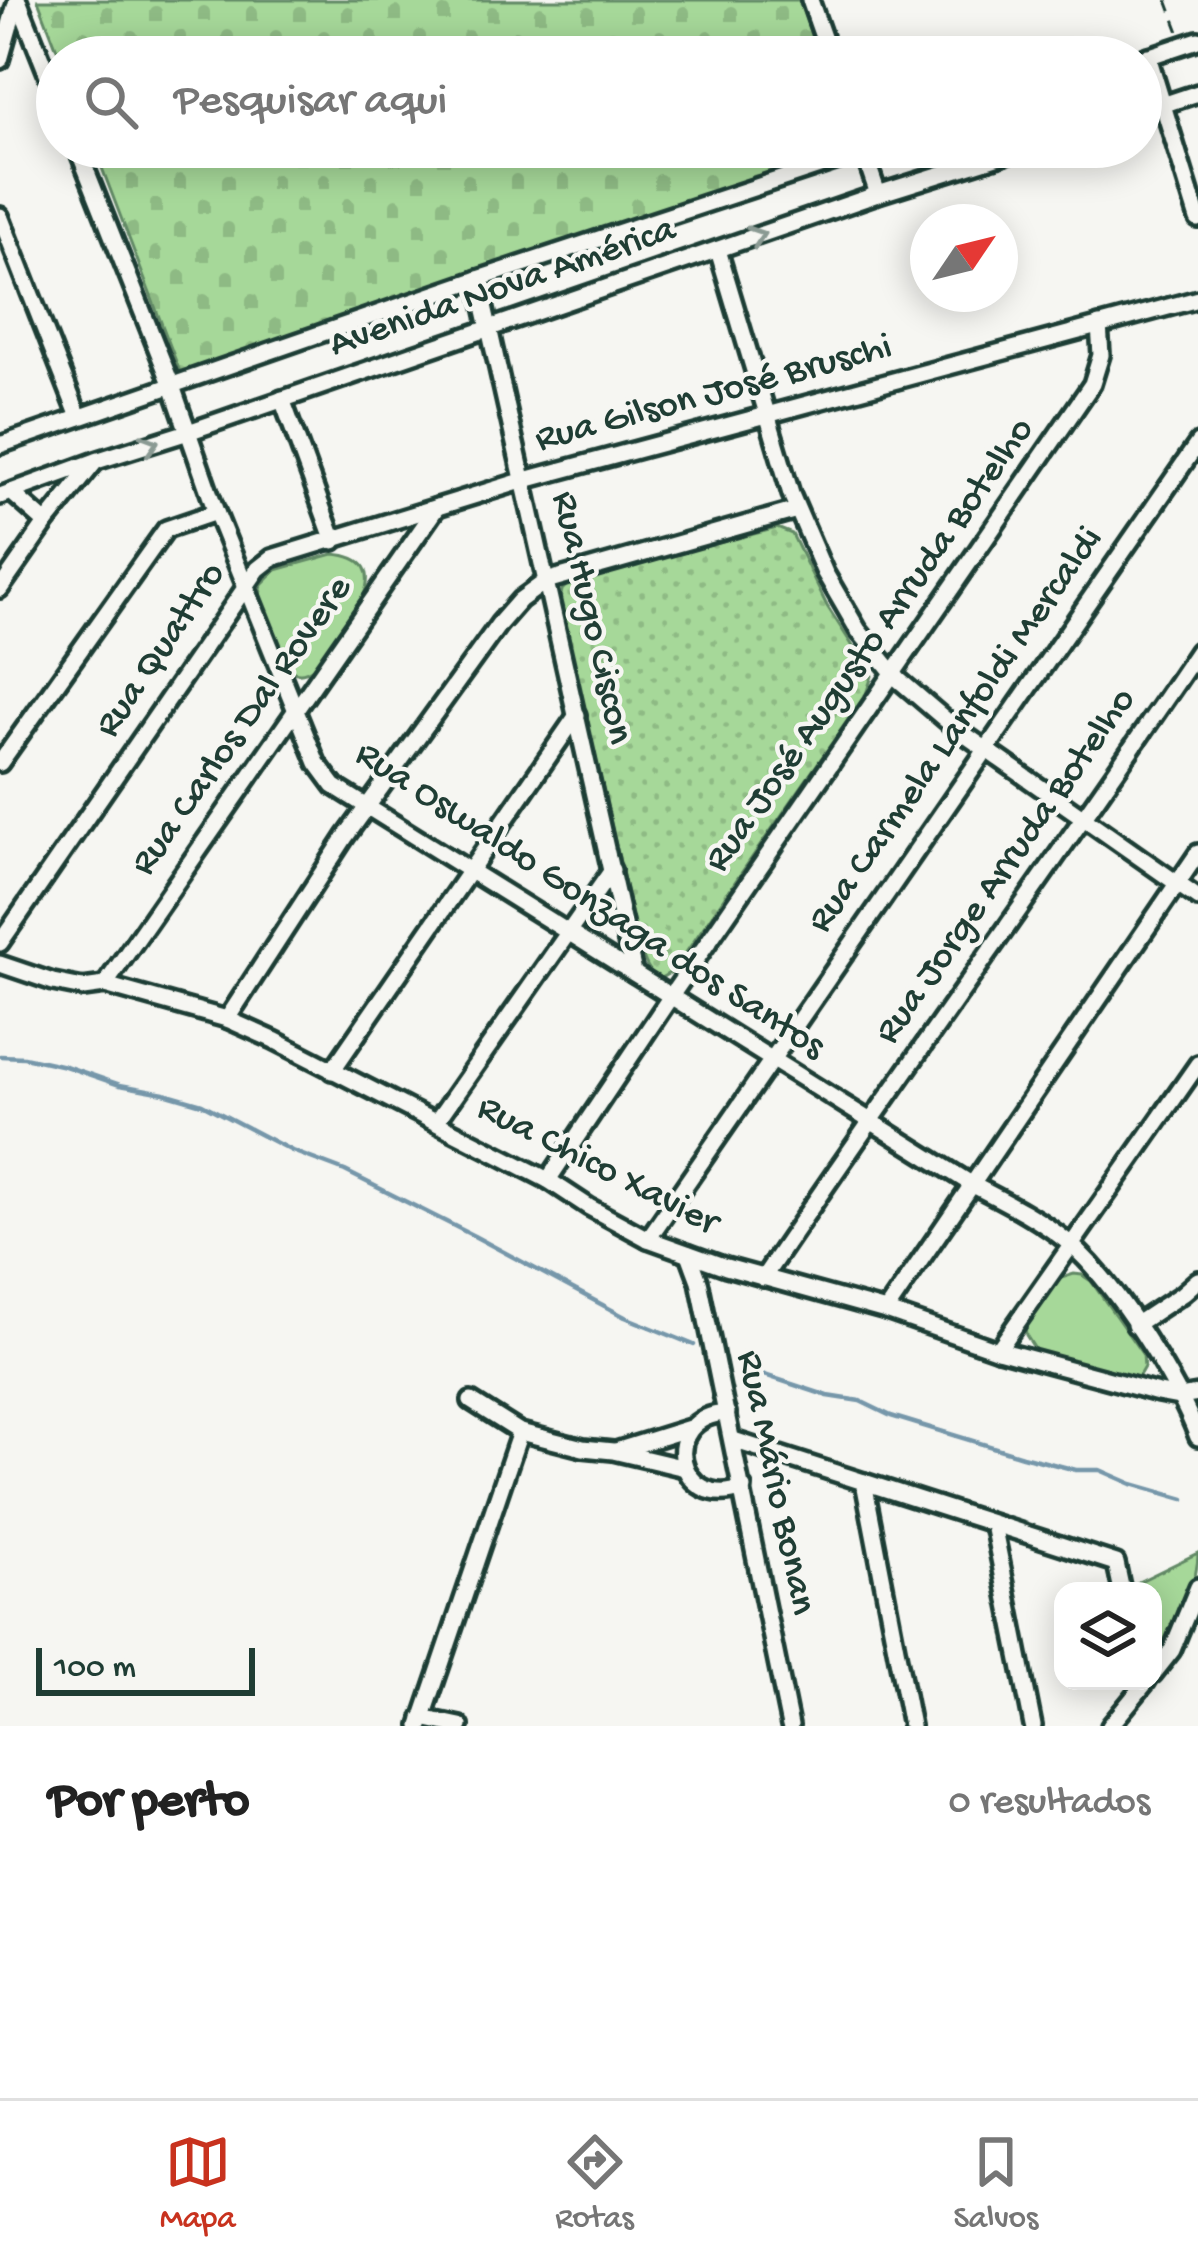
<!DOCTYPE html>
<html lang="pt">
<meta charset="utf-8">
<style>
:root{--surface:#fff;--page:#f2f2f2;--text:#222;--muted:#767676;--line:#e0e0e0;--accent:#c8321e}
body{margin:0;font-family:"Gochi Hand",sans-serif;background:var(--page);color:var(--text)}
.controls{position:absolute;right:36px;bottom:36px;display:grid;overflow:hidden;border-radius:24px;box-shadow:0 6px 30px #0003}
.controls button{width:108px;height:108px;display:grid;place-items:center;padding:0;border:0;border-bottom:3px solid var(--line);background:var(--surface);color:var(--text);font:60px sans-serif}
.compass{position:absolute;left:910px;top:204px;width:108px;height:108px;border-radius:50%;background:var(--surface);box-shadow:0 6px 30px #0003;rotate:55deg}
.scale{position:absolute;left:36px;bottom:30px;width:219px;box-sizing:border-box;padding-left:12px;border:6px solid #1f3d34;border-top:0;font-size:33px;line-height:42px;white-space:nowrap;color:#1f3d34;-webkit-text-stroke:9px #f6f6f2;paint-order:stroke}
.list{margin:0;padding:0;list-style:none}
h2{display:flex;justify-content:space-between;align-items:center;height:156px;margin:0;padding:0 48px;font-size:51px}
h2 small{font-size:39px;font-weight:400;color:var(--muted)}
.icon{flex:none;width:66px;height:66px;fill:none;stroke:currentColor;stroke-width:2;stroke-linecap:round;stroke-linejoin:round}
.map{position:relative;flex:none;width:1198px;height:1726px;overflow:hidden}
.search{position:absolute;background:var(--surface);box-shadow:0 6px 30px #0003;left:36px;right:36px;top:36px;height:132px;display:flex;align-items:center;gap:30px;box-sizing:border-box;padding:0 42px;border-radius:66px;color:var(--muted);font-size:45px}
.sheet{height:372px;background:var(--surface)}
nav{display:flex;justify-content:space-around;align-items:center;box-sizing:border-box;height:168px;border-top:3px solid var(--line);background:var(--surface);font-size:33px;color:var(--muted)}
nav a{display:grid;justify-items:center;gap:6px}
nav .on{color:var(--accent)}
.map>svg:first-child{display:block}
</style>
<div class="map">
<svg width="1198" height="1726" viewBox="0 0 1198 1726">
<defs>
<pattern id="grass-dots" width="8" height="8" patternUnits="userSpaceOnUse" patternTransform="scale(3)"><rect width="8" height="8" fill="#a6d899"/><path d="M2 2h.1M6 6h.1" fill="none" stroke="#8eba84" stroke-width="1.8" stroke-linecap="round"/></pattern>
<pattern id="cemetery-stones" width="16" height="16" patternUnits="userSpaceOnUse" patternTransform="scale(3)"><rect width="16" height="16" fill="#a6d899"/><path d="M2 7V4a2 2 0 0 1 4 0v3zM10 15v-3a2 2 0 0 1 4 0v3z" fill="#8eba84"/></pattern>
</defs>
<rect width="100%" height="100%" fill="#f6f6f2"/>
<filter id="ink" filterUnits="userSpaceOnUse"><feTurbulence type="fractalNoise" baseFrequency=".00833" numOctaves="2"/><feDisplacementMap in="SourceGraphic" scale="24" xChannelSelector="R" yChannelSelector="G"/><feConvolveMatrix kernelMatrix="1 2 1 2 8 2 1 2 1" color-interpolation-filters="sRGB"/></filter>
<g filter="url(#ink)">
<path fill="url(#grass-dots)" stroke="#628a66" stroke-width="3" d="M777 528 792 534 827 606 872 676 866 694 673 971 659 979C646 971 643 956 638 942L560 601 562 590 571 581Z"/>
<g fill="url(#cemetery-stones)" stroke="#628a66" stroke-width="3">
<path d="M38 0H799L819 57H60Z"/>
<path d="M94 147H843L522 258 180 372Z"/>
</g>
<g fill="#a6d899" stroke="#628a66" stroke-width="3">
<path d="M333 554C412 560 333 642 313 668 303 675 293 675 285 665L260 596 262 584 276 570Z"/>
<path d="M1074 1274 1082 1275 1091 1281 1143 1355 1144 1367 1137 1379 1038 1354 1026 1335 1025 1325 1058 1279Z"/>
<path d="M1198 1553C1198 1586 1177 1620 1163 1649L1156 1656 1153 1655V1591H1131L1130 1586Z"/>
</g>
<g fill="none" stroke-linecap="round" stroke-linejoin="round">
<g stroke="#7697aa" stroke-width="4.5">
<path d="M0 1056 24 1057 65 1066 120 1085 164 1093 202 1104 292 1151 345 1171 474 1236 625 1317 694 1345"/>
<path d="M743 1368 828 1396 860 1401 891 1416 1022 1456 1076 1470H1100L1132 1484 1184 1499"/>
</g>
<g stroke="#1f3d34" stroke-width="24">
<g id="minor">
<path d="M18 0 57 98"/>
<path d="M810 0 830 57"/>
<path d="M1148 56 1198 219"/>
<path d="M1141 59 1198 40"/>
<path d="M0 60 17 0"/>
<path d="M1141 112 1198 93"/>
<path d="M77 147 172 386 216 512 317 763 334 786 973 1185C1006 1202 1040 1219 1069 1243 1115 1282 1177 1381 1198 1437"/>
<path d="M862 147 878 194"/>
<path d="M0 216 79 417"/>
<path d="M718 250 791 494 825 573 858 630 899 680 954 727 1198 898"/>
<path d="M478 279 634 973"/>
<path d="M282 399 334 541"/>
<path d="M0 445 478 279 877 147"/>
<path d="M11 492 46 523"/>
<path d="M0 496 96 461 188 432 878 194 1028 147"/>
<path d="M0 589 46 523 95 462"/>
<path d="M0 763 166 529 216 512"/>
<path d="M0 943 258 569 272 558 525 480 1198 299"/>
<path d="M0 964 53 982 83 988 105 985 227 1019 274 1040 548 1180 589 1207 648 1239 726 1267 886 1311 998 1350 1158 1393 1180 1397 1198 1394"/>
<path d="M105 985 437 507"/>
<path d="M227 1019 346 836 499 624 520 600 546 581 797 510"/>
<path d="M332 1071 577 715"/>
<path d="M436 1122 612 870"/>
<path d="M548 1180 671 996 1092 384 1101 355 1099 325"/>
<path d="M648 1239 1198 443"/>
<path d="M689 1254 699 1281 790 1726"/>
<path d="M763 1278C905 1067 1056 862 1198 651"/>
<path d="M886 1311 1198 853"/>
<path d="M1135 1325 1182 1294 1198 1280"/>
<path d="M998 1350 1198 1064"/>
<path d="M471 1401 520 1432 583 1448 613 1451 685 1468"/>
<path d="M727 1413C656 1417 677 1513 743 1488"/>
<path d="M733 1440 1116 1563 1122 1591"/>
<path d="M616 1451 690 1428"/>
<path d="M864 1482 911 1726"/>
<path d="M993 1524 1033 1726"/>
<path d="M1153 1674 1172 1650 1198 1587"/>
<path d="M422 1718 460 1726"/>
<path d="M420 1726 520 1432"/>
<path d="M1110 1726 1147 1681"/>
</g>
</g>
<path stroke="#1f3d34" stroke-width="3" stroke-dasharray="12 9" stroke-linecap="butt" d="M1167 0 1179 32"/>
<use href="#minor" stroke="#f6f6f2" stroke-width="15"/>
</g>
<defs><path id="oneway-chevron" d="M-2-3.5L2.5 0L-2 3.5" fill="none" stroke-width="1.6" stroke-linecap="round" stroke-linejoin="round" transform="scale(3)"/></defs>
<g stroke="#8a9a93">
<use href="#oneway-chevron" transform="translate(757 236) rotate(-19)"/>
<use href="#oneway-chevron" transform="translate(150 444) rotate(-17)"/>
</g>
</g>
<g text-anchor="middle" dominant-baseline="central" stroke-width="9" stroke-linejoin="round" paint-order="stroke">
<g font-size="39" fill="#1f3d34" stroke="#f6f6f2">
<text transform="translate(503 289) rotate(-19)">Avenida Nova América</text>
<text transform="translate(714 395) rotate(-15)">Rua Gilson José Bruschi</text>
<text transform="translate(590 618) rotate(77)">Rua Hugo Ciscon</text>
<text transform="translate(871 646) rotate(-55)">Rua José Augusto Arruda Botelho</text>
<text transform="translate(162 651) rotate(-56)">Rua Quattro</text>
<text transform="translate(243 727) rotate(-55)">Rua Carlos Dal Rovere</text>
<text transform="translate(957 731) rotate(-55)">Rua Carmela Lanfoldi Mercaldi</text>
<text transform="translate(1007 867) rotate(-55)">Rua Jorge Arruda Botelho</text>
<text transform="translate(589 902) rotate(33)">Rua Oswaldo Gonzaga dos Santos</text>
<text transform="translate(597 1167) rotate(27)">Rua Chico Xavier</text>
<text transform="translate(774 1483) rotate(78)">Rua Mário Bonan</text>
</g>
</g>
</svg>
<div class="controls">
<button><svg class="icon" aria-label="layers" viewBox="0 0 24 24"><path d="M12 4l9 5-9 5-9-5zM3 14l9 5 9-5"/></svg></button>
</div>
<svg class="compass" viewBox="-18 -18 36 36"><path d="M0-13l5 13h-10z" fill="#e53935"/><path d="M0 13l5-13h-10z" fill="#767676"/></svg>
<div class="scale">100 m</div>
<div class="search"><svg class="icon" aria-label="search" viewBox="0 0 24 24"><circle cx="10" cy="10" r="6"/><path d="M15 15l6 6"/></svg>Pesquisar aqui</div>
</div>
<section class="sheet">
<h2>Por perto<small>0 resultados</small></h2>
<ul class="list">
</ul>
</section>
<nav>
<a class="on"><svg class="icon" aria-label="map" viewBox="0 0 24 24"><path d="M3 6l6-2 6 2 6-2v14l-6 2-6-2-6 2zM9 4v14M15 6v14"/></svg>Mapa</a>
<a><svg class="icon" aria-label="directions" viewBox="0 0 24 24"><path d="M12 3l9 9-9 9-9-9zM9 14v-3h6M13 9l2 2-2 2"/></svg>Rotas</a>
<a><svg class="icon" aria-label="saved" viewBox="0 0 24 24"><path d="M7 4h10v16l-5-4-5 4z"/></svg>Salvos</a>
</nav>
